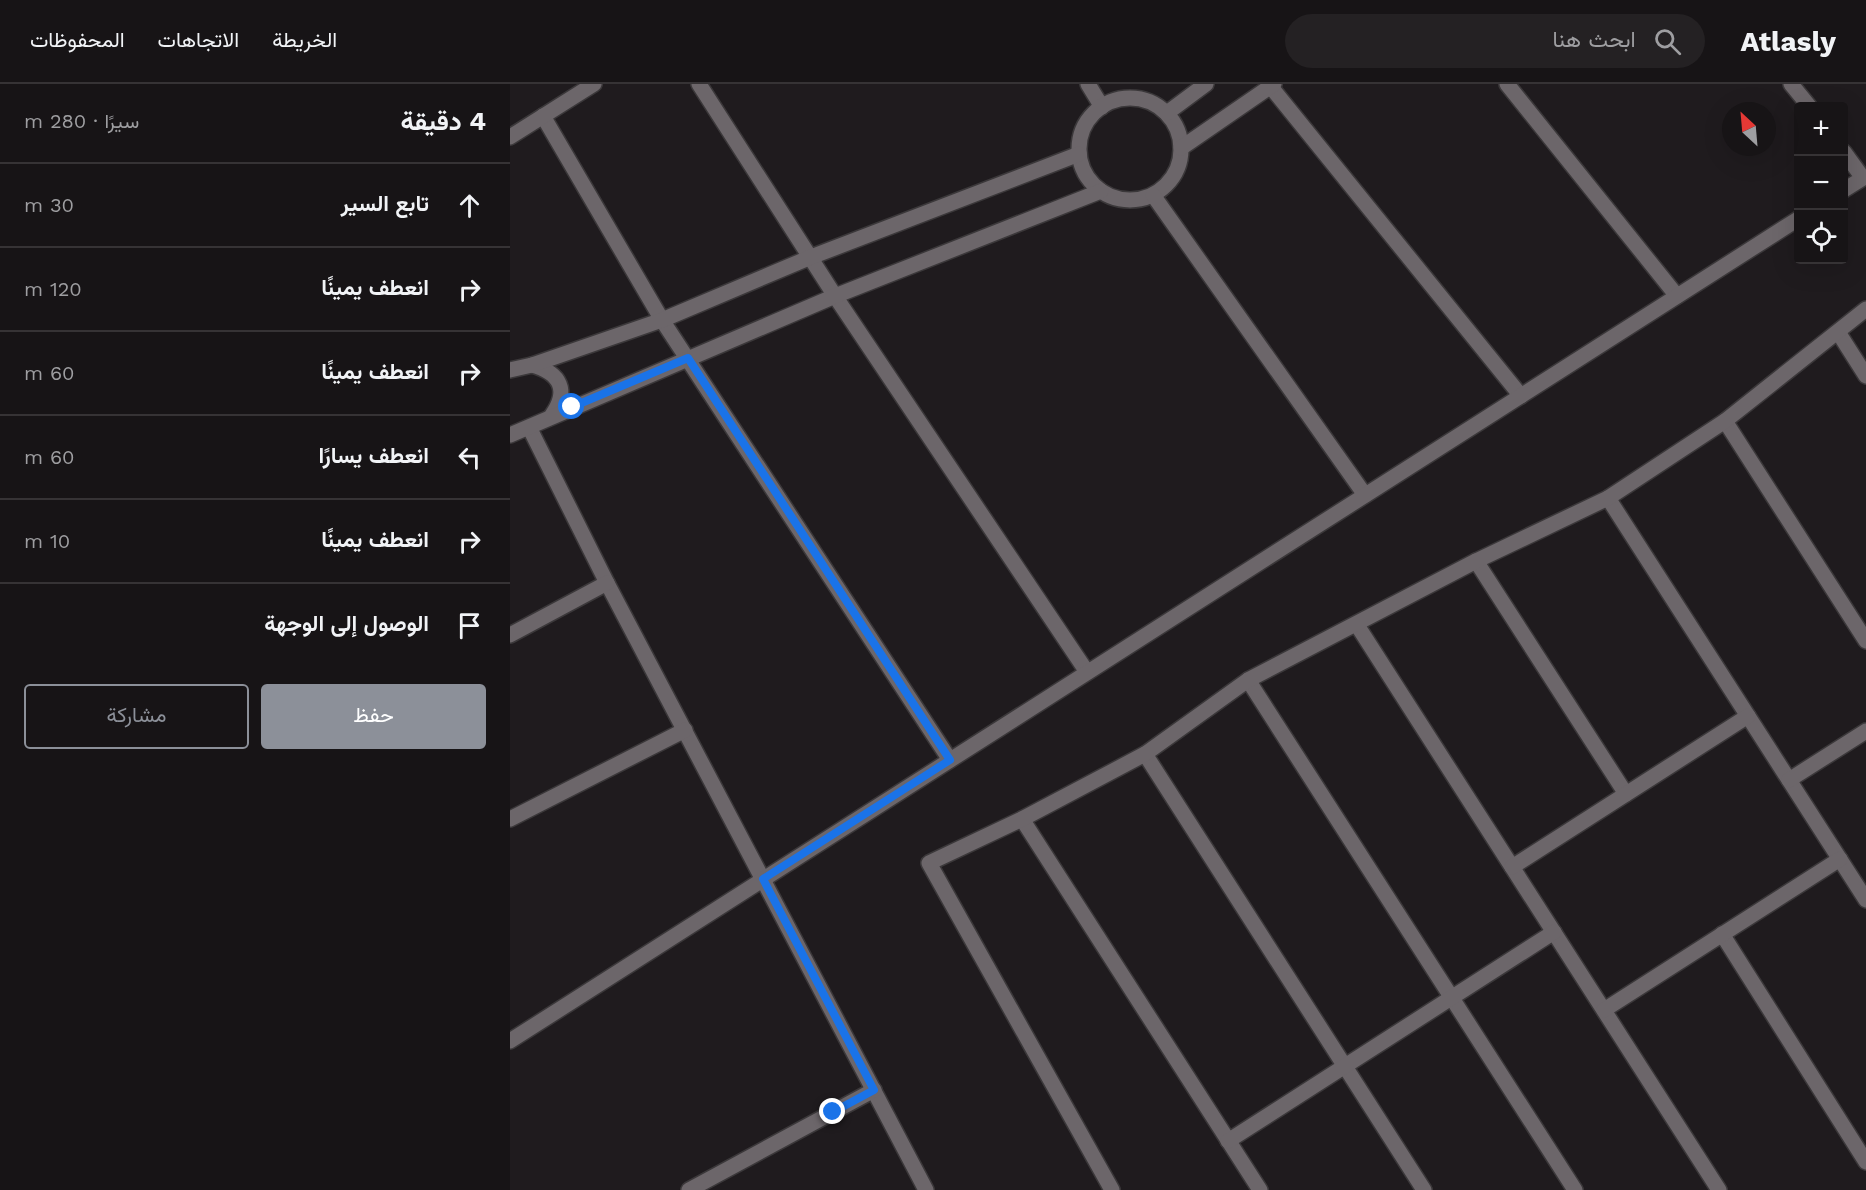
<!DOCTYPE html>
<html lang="ar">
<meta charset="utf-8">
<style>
:root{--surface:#171416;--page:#242123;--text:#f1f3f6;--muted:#9e9ea1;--line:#363335;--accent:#8c9099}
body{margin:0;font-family:"Work Sans",Vazirmatn,sans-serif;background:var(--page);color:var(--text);direction:rtl}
.controls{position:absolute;right:18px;top:18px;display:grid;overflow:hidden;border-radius:6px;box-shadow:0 6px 24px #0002}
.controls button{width:54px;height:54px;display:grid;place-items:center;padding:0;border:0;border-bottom:2px solid var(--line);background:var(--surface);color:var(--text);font:30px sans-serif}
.compass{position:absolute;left:1212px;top:18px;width:54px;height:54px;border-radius:50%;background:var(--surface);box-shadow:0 6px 24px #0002;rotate:334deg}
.stop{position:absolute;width:18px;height:18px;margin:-14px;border:4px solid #1a73e8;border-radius:50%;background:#fff}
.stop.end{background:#1a73e8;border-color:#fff;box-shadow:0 2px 6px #0008}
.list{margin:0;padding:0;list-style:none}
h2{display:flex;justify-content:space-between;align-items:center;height:78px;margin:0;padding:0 24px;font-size:26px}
h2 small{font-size:20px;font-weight:400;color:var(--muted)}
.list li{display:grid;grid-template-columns:39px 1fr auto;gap:18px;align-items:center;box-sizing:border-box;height:84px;padding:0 24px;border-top:2px solid var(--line)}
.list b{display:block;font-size:22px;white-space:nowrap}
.list em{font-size:20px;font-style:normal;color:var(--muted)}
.actions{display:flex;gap:12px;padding:18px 24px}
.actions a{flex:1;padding:14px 0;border:2px solid var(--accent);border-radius:6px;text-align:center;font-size:21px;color:var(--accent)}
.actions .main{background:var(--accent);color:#fff}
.icon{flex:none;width:33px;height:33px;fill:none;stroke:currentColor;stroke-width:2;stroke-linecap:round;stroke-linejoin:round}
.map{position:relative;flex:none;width:1356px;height:1106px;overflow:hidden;direction:ltr}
header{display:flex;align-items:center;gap:36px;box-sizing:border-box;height:84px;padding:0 30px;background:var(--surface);border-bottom:2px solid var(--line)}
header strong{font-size:28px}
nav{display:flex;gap:33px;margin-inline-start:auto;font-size:21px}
.search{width:420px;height:54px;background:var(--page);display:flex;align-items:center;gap:15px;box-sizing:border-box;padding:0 21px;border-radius:33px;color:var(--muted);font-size:22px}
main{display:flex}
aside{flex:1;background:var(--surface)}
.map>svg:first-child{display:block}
</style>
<header>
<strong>Atlasly</strong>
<div class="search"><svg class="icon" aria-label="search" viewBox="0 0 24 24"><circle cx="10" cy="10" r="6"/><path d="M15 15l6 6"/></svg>ابحث هنا</div>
<nav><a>الخريطة</a><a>الاتجاهات</a><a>المحفوظات</a></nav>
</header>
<main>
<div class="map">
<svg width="1356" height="1106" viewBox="0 0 1356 1106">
<rect width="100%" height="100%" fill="#1f1b1e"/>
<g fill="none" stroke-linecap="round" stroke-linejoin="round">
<g stroke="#3b383a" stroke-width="18">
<g id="street">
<path d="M189 0 325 212 577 588"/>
<path d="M578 0 592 23"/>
<path d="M997 0 1167 212"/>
<path d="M1281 0 1299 22"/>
<path d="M761 3 1011 312"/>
<circle cx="620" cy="65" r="51"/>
<path d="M657 29 696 0"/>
<path d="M33 32 152 236 440 676"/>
<path d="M0 53 84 0"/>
<path d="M671 64 764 0"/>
<path d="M1334 68 1353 94 1334 106"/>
<path d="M643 111 855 411"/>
<path d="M1328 248 1356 292"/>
<path d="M22 281C51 289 59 307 42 331"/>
<path d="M0 286 22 281 152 236 301 173 569 70"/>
<path d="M1215 337 1356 557"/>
<path d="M20 345 97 499 416 1106"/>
<path d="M0 351 325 212 591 107"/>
<path d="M1098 414 1356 816"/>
<path d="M966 477 1116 710"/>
<path d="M847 541 1209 1106"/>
<path d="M0 551 97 499"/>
<path d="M738 596 1065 1106"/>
<path d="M635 670 914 1106"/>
<path d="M1279 696 1356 647"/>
<path d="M0 735 175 646"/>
<path d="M512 735 750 1106"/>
<path d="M1002 783 1238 632"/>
<path d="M1212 850 1356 1078"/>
<path d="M1094 926 1330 775"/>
<path d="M0 957 1288 135"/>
<path d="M718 1057 1044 848"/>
<path d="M179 1106 364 1006"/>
<path d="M602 1106 419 779 512 735 635 670 738 596 966 477 1098 414 1215 337 1356 225"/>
</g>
</g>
<use href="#street" stroke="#6c666a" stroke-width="15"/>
</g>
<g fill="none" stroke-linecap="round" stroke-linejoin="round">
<path stroke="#1a73e8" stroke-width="8" d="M62 323 178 274 440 676 253 795 364 1006 323 1028"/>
</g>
</svg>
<div class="controls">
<button>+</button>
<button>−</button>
<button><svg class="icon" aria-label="locate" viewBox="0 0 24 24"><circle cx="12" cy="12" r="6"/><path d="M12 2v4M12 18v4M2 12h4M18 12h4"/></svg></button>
</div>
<svg class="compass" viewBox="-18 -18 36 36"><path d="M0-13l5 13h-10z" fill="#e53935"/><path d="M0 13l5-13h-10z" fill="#9e9ea1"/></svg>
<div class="stop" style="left:62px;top:323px"></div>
<div class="stop end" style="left:323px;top:1028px"></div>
</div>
<aside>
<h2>4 دقيقة<small>سيرًا · 280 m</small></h2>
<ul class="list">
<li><svg class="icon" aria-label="ahead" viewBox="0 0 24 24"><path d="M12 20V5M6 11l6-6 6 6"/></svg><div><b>تابع السير</b></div><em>30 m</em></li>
<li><svg class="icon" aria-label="right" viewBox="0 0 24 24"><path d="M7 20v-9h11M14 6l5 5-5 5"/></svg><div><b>انعطف يمينًا</b></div><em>120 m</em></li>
<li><svg class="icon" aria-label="right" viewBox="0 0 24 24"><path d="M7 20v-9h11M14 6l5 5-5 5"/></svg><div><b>انعطف يمينًا</b></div><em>60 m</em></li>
<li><svg class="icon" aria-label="left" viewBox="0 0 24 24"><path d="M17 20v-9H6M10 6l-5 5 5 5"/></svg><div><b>انعطف يسارًا</b></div><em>60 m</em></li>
<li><svg class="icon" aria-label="right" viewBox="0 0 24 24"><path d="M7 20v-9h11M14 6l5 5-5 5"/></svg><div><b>انعطف يمينًا</b></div><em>10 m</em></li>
<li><svg class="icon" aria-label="arrive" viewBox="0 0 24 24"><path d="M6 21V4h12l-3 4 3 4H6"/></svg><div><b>الوصول إلى الوجهة</b></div></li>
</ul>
<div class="actions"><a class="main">حفظ</a><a>مشاركة</a></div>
</aside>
</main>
